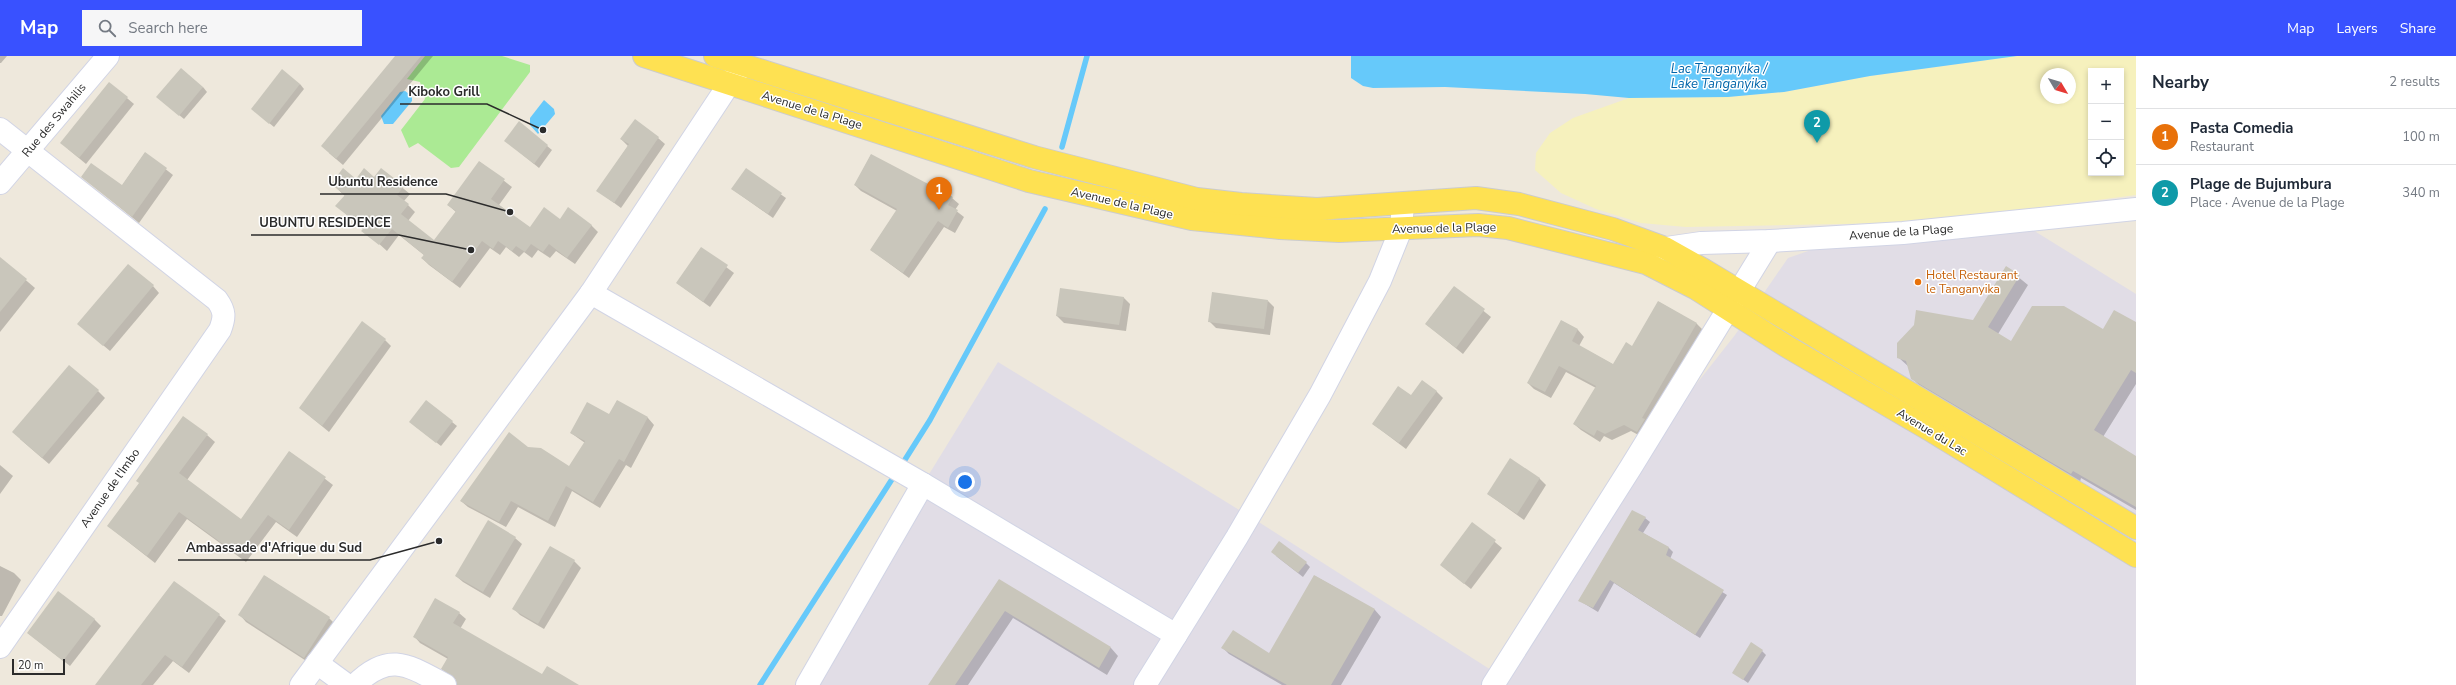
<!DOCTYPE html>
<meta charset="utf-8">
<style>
:root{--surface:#fff;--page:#f6f6f7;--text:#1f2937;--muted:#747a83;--line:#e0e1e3;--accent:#3951ff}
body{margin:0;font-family:"Nunito Sans",sans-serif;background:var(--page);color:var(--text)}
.controls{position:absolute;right:12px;top:12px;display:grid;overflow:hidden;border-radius:0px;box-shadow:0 2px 6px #0003}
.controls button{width:36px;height:36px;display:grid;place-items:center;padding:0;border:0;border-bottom:1px solid var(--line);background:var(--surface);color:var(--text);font:20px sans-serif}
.compass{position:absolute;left:2040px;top:12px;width:36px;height:36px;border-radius:50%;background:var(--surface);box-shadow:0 2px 6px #0003;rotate:128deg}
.scale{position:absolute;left:12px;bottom:10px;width:53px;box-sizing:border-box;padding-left:4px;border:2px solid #2b2b2b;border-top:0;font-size:11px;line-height:14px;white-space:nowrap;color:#2b2b2b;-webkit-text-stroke:3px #fff;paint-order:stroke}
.you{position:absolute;left:965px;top:426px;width:14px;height:14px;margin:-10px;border:3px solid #fff;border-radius:50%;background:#1a73e8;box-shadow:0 0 0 6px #1a73e833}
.badge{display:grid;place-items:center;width:26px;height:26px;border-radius:50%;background:var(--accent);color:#fff;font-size:13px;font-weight:700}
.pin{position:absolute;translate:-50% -33px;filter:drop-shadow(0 1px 2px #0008)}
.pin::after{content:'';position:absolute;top:21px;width:14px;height:12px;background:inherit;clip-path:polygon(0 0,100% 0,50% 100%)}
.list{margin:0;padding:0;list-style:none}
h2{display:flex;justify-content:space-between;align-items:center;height:52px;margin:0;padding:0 16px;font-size:17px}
h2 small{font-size:13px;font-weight:400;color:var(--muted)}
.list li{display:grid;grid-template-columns:26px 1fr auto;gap:12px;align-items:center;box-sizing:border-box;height:56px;padding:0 16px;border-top:1px solid var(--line)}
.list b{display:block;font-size:15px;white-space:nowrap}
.list p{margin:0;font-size:13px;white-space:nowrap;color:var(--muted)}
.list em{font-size:13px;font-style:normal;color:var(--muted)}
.icon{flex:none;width:22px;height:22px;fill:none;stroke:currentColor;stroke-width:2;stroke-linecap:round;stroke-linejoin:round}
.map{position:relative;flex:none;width:2136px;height:629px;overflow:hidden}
header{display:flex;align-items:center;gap:24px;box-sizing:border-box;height:56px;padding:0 20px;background:var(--accent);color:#fff}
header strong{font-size:19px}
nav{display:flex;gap:22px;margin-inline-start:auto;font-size:14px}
.search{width:280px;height:36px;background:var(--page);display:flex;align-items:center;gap:10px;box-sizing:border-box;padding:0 14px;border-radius:0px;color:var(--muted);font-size:15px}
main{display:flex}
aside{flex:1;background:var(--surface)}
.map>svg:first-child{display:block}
</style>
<header>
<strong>Map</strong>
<div class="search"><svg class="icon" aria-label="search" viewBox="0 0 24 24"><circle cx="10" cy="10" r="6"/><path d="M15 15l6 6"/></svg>Search here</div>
<nav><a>Map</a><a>Layers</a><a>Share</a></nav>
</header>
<main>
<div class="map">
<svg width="2136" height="629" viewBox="0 0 2136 629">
<rect width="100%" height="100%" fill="#eee8dc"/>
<path fill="#e1dde6" d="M2004 156 2136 238V629H807L923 428 998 306 1254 463 1499 619 1631 411 1735 279 1788 202 1889 167Z"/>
<path fill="#abea94" d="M425 0H502L530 9V16L459 111 451 112 418 87 409 92 401 74 425 43 420 26 407 23Z"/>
<path fill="#f6f1bd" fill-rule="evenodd" d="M2017 0H2136V139L2004 156 1889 167 1686 171 1641 167 1596 153 1561 137 1535 114 1536 97 1550 77 1573 62 1629 42 1728 41 1784 36 1870 20ZM2091 15H2121V117H2091ZM2046 18H2070V42H2046Z"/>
<g fill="#66c9fa">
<path d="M1351 0H2017L1870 20 1784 36 1728 41 1629 42 1585 38 1445 31 1373 32 1363 30 1351 22Z"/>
<path d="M405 35 412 40V45L393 68H384L381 60 400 36Z"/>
<path d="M544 44 554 53 555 58 538 78 530 69V62Z"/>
</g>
<g fill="#0003">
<path d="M0 0H7L1 7H0Z"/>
<path d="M397 0H433L343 109 329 97Z"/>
<path d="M109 27 134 48 86 108 68 93Z"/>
<path d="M300 28 304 33 274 71 252 53Z"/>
<path d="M203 31 207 36 184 63 162 45Z"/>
<path d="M519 67 552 94 539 112 506 85Z"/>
<path d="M658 82 665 88 621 152 598 135 628 90 621 83Z"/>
<path d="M145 97 173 119 139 167 82 120 122 130Z"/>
<path d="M871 99 952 142 959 148 955 154 964 161 955 177 944 171 909 222 871 194 897 155 861 135 855 129Z"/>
<path d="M480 106 512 131 499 149 530 172 560 164 591 169 598 176 575 208 556 195 550 202 538 194 532 202 524 196 519 201 506 191 500 199 490 192 460 232 429 209 422 202 424 199 399 179 387 195 337 150 345 140 332 128 375 122 381 114 410 138 404 145 415 156 408 165 434 186 456 156 448 149Z"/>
<path d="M746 114 786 142 773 162 732 133Z"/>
<path d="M701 192 734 217 710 251 677 227Z"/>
<path d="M0 202 35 232 0 276Z"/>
<path d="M2006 211 2028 229 1998 278 2011 287 2103 274 2136 268V328L2103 381 2136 401V454L2081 422 2080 426 1921 331 1912 322 1909 311 1898 301 1974 265Z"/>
<path d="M153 230 159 237 110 295 85 274Z"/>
<path d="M1454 231 1491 261 1463 298 1426 268Z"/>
<path d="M1123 241 1130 248 1126 275 1064 267 1057 260Z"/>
<path d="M1268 245 1274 251 1270 279 1216 272 1209 265Z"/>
<path d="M1659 246 1697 268 1703 274 1644 382 1631 375 1612 384 1604 380 1600 386 1581 374 1574 368 1596 332 1566 316 1551 342 1534 333 1528 327 1562 265 1578 274 1584 281 1579 290 1614 309 1633 291Z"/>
<path d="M385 284 391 290 329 376 300 352Z"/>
<path d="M98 335 105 342 49 408 20 383Z"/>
<path d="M1436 335 1443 342 1406 393 1373 368 1412 341Z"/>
<path d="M617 345 648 362 654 369 631 412 626 409 600 452 572 435 555 471 518 451 506 471 468 451 461 445 528 392 570 412 585 387 571 377 609 360Z"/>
<path d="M452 366 457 370 441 390 415 370Z"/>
<path d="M207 379 215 386 187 424 241 464 290 396 333 429 297 481 276 466 246 506 187 463 155 507 108 470 140 427Z"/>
<path d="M0 409 13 420 0 438Z"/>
<path d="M1539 422 1546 429 1524 464 1488 438Z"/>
<path d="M1645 462 1650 466 1643 477 1669 492 1673 496 1670 503 1727 539 1700 582 1614 527 1598 556 1580 545Z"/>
<path d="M1472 467 1502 492 1471 533 1441 509Z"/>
<path d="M515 482 522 488 490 542 463 526 456 520Z"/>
<path d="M550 491 574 505 581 512 544 573 520 559 514 553Z"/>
<path d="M1276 500 1306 507 1310 511 1303 521Z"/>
<path d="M0 510 14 517 21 524 2 560H0Z"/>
<path d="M265 520 329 562 336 569 311 608 246 566 240 559Z"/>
<path d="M1315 520 1375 554 1381 561 1341 629H1282L1229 598 1223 592 1270 599Z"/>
<path d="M999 524 1111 592 1118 600 1107 619 1013 562 968 629H929Z"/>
<path d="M459 557 466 563 460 573 543 620 577 629H458L457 624 442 613 448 603 420 587 414 580Z"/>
<path d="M219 559 226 565 189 617 173 605 153 629H105Z"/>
<path d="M94 563 101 570 70 610 28 577Z"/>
<path d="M1762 595 1766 599 1748 627 1733 616Z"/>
</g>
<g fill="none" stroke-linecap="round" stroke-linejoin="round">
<g stroke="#66c9fa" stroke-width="5.5">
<path d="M1062 91 1087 0"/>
<path d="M901 410 930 364 1045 153"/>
<path d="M760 629 896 417"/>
</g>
</g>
<g fill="#c9c6bb">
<path d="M395 0H421L336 103 321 90Z"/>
<path d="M181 12 203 31 179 60 156 41Z"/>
<path d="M282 13 300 28 269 68 251 53Z"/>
<path d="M109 26 128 41 79 102 60 87Z"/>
<path d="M635 63 659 81 614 147 596 135 629 88 620 83Z"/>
<path d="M519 65 548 89 534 108 504 85Z"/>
<path d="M145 96 167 112 132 161 81 121 91 107 122 129Z"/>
<path d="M871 98 953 141 948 149 958 154 948 172 938 165 903 217 870 194 897 153 854 129Z"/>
<path d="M479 105 505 123 491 143 530 171 544 151 560 163 568 151 592 169 567 202 549 188 543 196 531 188 525 196 516 190 512 195 498 185 493 193 482 185 452 226 421 202 424 199 392 173 379 189 361 175 364 172 335 150 345 139 331 128 343 112 356 123 364 112 374 121 381 112 404 130 397 139 409 148 401 158 434 184 456 155 447 149Z"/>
<path d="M746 112 782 137 768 158 731 133Z"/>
<path d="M701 191 728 209 703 246 676 227Z"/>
<path d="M0 201 27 223 0 256Z"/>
<path d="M128 208 154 229 103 290 77 268Z"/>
<path d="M2006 210 2020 219 1988 271 2011 285 2032 250H2064L2103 273 2114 254 2136 266V317L2131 314 2094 374 2136 400V451L2073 415 2071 418 2054 408 1911 323 1906 305 1897 302V287L1914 269 1916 254 1973 264Z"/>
<path d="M1454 230 1485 253 1456 292 1425 268Z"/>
<path d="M1060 232 1124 241 1119 269 1056 260Z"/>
<path d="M1212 236 1268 244 1264 273 1208 266Z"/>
<path d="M1658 245 1697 267 1642 362 1645 363 1637 376 1624 369 1605 378 1597 374 1594 380 1573 368 1596 330 1559 310 1545 336 1527 327 1561 264 1578 273 1572 285 1613 308 1626 286 1632 290Z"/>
<path d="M362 265 386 283 322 370 299 352Z"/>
<path d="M69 309 99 334 42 402 12 376Z"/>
<path d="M1422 324 1437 335 1399 387 1372 368 1398 330 1411 339Z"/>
<path d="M426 344 453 365 436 387 409 366Z"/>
<path d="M617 344 648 361 624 406 619 403 593 446 566 430 548 465 511 445 499 466 460 445 509 376 528 391 541 392 569 410 585 385 570 377 587 346 609 358Z"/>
<path d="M183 360 208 378 179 417 241 463 289 395 326 421 289 474 268 459 238 499 179 456 147 500 107 470 139 427 136 425Z"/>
<path d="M1510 402 1540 422 1517 458 1487 438Z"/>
<path d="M1632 454 1646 461 1638 474 1669 491 1666 499 1724 534 1695 579 1610 524 1593 552 1578 545Z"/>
<path d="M488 464 516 481 483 536 455 520Z"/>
<path d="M1472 466 1496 484 1464 528 1440 509Z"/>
<path d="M1279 485 1307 506 1298 517 1271 496Z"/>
<path d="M550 490 575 504 538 568 512 553Z"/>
<path d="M264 519 330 561 304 602 238 559Z"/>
<path d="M1314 519 1375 553 1331 629H1287L1221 592 1233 574 1269 597Z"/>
<path d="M999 523 1111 591 1099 612 1005 555 955 629H928Z"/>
<path d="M174 525 220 558 182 611 165 599 141 629H95Z"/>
<path d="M58 535 95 563 63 605 27 577Z"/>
<path d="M435 542 460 556 453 567 542 618 547 610 579 629H457L455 622 441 613 448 601 413 581Z"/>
<path d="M1751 586 1763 594 1743 624 1732 617Z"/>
</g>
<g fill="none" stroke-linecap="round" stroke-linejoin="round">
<g stroke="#d1d4e5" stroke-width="24">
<g id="minor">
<path d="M0 73 217 244C225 255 225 261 220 274L0 591"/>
<path d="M0 127 108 0"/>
<path d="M1653 194 1701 187 1770 185 1903 177 2136 153"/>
<path d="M591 237 923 428 1176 579"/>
<path d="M317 607 347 629"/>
<path d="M301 629 591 237 739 13"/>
<path d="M355 629C389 595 408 609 445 629"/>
<path d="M807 629 923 428"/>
<path d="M1145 629 1237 481 1320 339 1380 225 1401 173 1403 148"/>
<path d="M1493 629 1631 411 1770 185"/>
</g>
</g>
<g stroke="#ccc" stroke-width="24">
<g id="major">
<path d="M644 0 1029 125 1192 163 1280 172 1339 175 1478 169 1508 172 1646 207 1695 232 1786 290 1930 374 2136 500"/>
<path d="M715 0 1034 101 1197 143 1241 148 1317 153 1476 142 1519 148 1613 173 1665 192 1704 214 2136 472"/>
</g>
</g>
<use href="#minor" stroke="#fff" stroke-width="22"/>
<use href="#major" stroke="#fee152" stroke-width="22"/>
</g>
<circle fill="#e8710a" stroke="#fff" stroke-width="1.5" cx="1918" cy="226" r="4"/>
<g text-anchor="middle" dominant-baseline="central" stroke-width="3" stroke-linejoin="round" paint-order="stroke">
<g font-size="12" fill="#2b2b2b" stroke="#fff">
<text transform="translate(812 54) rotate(17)">Avenue de la Plage</text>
<text transform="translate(54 64) rotate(-50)">Rue des Swahilis</text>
<text transform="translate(1122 147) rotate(13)">Avenue de la Plage</text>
<text transform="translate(1444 172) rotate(-1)">Avenue de la Plage</text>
<text transform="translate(1901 176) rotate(-4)">Avenue de la Plage</text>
<text transform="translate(1932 376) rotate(31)">Avenue du Lac</text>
<text transform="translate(110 432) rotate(-55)">Avenue de l'Imbo</text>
</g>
<g font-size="12" fill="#c56008" stroke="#fff" text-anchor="start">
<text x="1926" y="219">Hotel Restaurant<tspan x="1926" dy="14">le Tanganyika</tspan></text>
</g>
<g font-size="13" font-style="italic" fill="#0065aa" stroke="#fff">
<text x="1719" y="13">Lac Tanganyika /<tspan x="1719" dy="15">Lake Tanganyika</tspan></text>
</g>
</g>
<path fill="none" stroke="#2b2b2b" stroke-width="1.5" d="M543 74L487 48H400M510 156L446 138H320M471 194L399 179H251M439 485L370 504H178"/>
<g fill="#2b2b2b" stroke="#fff" stroke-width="1.5">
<circle cx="543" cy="74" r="4"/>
<circle cx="510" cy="156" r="4"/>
<circle cx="471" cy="194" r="4"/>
<circle cx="439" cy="485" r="4"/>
</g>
<g font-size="13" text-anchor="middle" font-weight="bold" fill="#2b2b2b" stroke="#fff" stroke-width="3" stroke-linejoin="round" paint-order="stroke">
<text x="444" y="40">Kiboko Grill</text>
<text x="383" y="130">Ubuntu Residence</text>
<text x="325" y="171">UBUNTU RESIDENCE</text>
<text x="274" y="496">Ambassade d'Afrique du Sud</text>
</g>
</svg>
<div class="controls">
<button>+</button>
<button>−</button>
<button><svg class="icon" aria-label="locate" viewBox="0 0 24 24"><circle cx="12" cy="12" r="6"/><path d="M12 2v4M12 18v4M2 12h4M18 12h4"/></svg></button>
</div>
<svg class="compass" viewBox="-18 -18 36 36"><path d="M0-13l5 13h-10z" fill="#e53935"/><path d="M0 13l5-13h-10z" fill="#747a83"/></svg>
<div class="scale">20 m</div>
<div class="you"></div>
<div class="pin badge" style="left:939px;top:154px;background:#e8710a">1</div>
<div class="pin badge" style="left:1817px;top:87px;background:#0f9aa8">2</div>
</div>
<aside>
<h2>Nearby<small>2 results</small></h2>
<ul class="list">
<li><span class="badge" style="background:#e8710a">1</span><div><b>Pasta Comedia</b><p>Restaurant</p></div><em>100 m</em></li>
<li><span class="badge" style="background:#0f9aa8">2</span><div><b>Plage de Bujumbura</b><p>Place · Avenue de la Plage</p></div><em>340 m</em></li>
</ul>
</aside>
</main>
